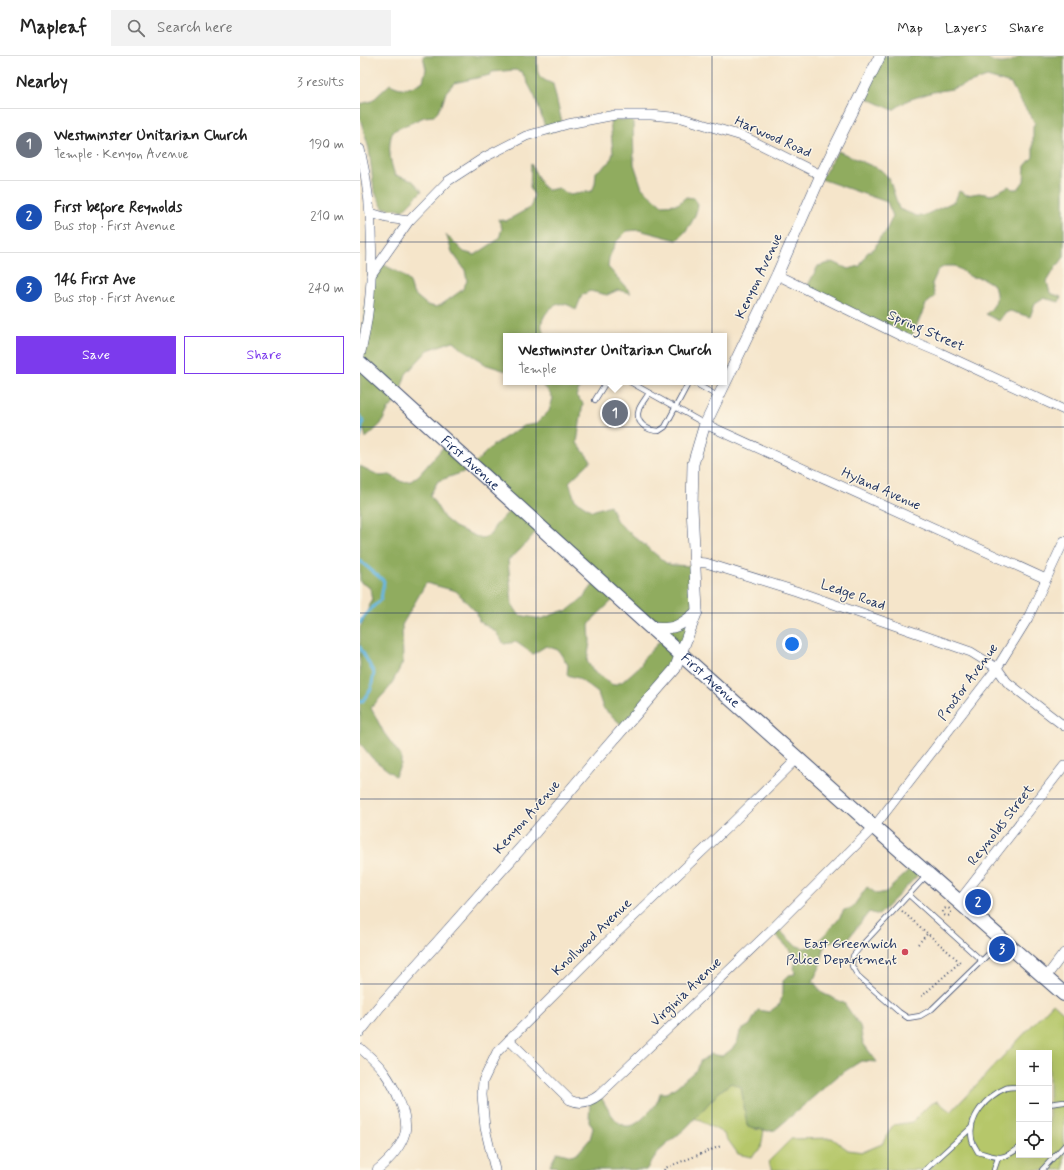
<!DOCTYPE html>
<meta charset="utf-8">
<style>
:root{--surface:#fff;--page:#f2f2f2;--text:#222;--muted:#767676;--line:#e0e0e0;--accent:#7c3aed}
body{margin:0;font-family:Mynerve,sans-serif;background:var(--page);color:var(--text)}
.controls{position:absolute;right:12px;bottom:12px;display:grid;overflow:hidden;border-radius:0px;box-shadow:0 4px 16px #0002}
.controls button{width:36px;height:36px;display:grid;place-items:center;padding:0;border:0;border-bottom:1px solid var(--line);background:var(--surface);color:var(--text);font:20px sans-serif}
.you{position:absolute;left:432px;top:588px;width:14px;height:14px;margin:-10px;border:3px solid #fff;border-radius:50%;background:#1a73e8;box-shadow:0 0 0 6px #1a73e833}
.badge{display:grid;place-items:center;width:26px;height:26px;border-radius:50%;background:var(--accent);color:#fff;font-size:13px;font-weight:700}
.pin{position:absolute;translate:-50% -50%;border:2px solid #fff;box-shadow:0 1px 4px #0006}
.popup{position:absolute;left:143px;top:277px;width:224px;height:52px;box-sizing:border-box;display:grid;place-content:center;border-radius:0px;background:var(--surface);filter:drop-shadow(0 1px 3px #0005);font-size:13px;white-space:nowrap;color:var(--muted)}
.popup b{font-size:15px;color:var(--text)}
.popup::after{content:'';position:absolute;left:50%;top:100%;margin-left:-8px;border:8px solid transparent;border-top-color:var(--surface)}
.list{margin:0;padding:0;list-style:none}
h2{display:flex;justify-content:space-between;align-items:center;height:52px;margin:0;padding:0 16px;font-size:17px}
h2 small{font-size:13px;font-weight:400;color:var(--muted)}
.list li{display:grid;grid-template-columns:26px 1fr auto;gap:12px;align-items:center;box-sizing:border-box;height:72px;padding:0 16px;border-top:1px solid var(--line)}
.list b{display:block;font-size:15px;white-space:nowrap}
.list p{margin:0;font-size:13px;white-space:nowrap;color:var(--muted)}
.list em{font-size:13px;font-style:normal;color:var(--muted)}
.actions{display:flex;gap:8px;padding:12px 16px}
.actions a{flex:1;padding:9px 0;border:1px solid var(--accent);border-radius:0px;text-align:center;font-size:14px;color:var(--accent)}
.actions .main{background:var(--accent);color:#fff}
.icon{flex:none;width:22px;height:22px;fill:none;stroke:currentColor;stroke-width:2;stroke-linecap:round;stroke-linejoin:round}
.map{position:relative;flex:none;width:704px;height:1114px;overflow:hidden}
header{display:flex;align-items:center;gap:24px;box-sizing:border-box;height:56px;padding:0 20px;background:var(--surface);border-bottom:1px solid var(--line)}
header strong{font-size:19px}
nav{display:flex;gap:22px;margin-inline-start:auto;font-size:14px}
.search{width:280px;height:36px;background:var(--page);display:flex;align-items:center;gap:10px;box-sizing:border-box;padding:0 14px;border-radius:0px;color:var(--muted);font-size:15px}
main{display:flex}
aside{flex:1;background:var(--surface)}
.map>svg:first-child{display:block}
</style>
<header>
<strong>Mapleaf</strong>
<div class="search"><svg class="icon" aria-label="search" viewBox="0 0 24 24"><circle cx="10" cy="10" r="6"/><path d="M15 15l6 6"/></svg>Search here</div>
<nav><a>Map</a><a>Layers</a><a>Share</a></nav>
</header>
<main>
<aside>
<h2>Nearby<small>3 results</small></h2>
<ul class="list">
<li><span class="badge" style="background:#6b7280">1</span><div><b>Westminster Unitarian Church</b><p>Temple · Kenyon Avenue</p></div><em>190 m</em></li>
<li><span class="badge" style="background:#1a4fb4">2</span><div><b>First before Reynolds</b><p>Bus stop · First Avenue</p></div><em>210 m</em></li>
<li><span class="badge" style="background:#1a4fb4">3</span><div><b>146 First Ave</b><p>Bus stop · First Avenue</p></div><em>240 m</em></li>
</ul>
<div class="actions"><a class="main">Save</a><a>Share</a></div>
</aside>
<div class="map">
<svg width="704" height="1114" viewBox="0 0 704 1114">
<rect width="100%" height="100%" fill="#fcf5e5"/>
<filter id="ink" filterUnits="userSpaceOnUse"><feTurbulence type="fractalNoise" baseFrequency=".025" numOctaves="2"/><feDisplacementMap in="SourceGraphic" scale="8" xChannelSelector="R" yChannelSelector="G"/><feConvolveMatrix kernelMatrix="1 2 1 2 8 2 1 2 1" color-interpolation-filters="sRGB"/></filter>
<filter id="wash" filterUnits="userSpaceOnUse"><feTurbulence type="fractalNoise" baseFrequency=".012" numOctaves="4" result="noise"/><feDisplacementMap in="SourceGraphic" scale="16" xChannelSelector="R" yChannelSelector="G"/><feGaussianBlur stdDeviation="0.9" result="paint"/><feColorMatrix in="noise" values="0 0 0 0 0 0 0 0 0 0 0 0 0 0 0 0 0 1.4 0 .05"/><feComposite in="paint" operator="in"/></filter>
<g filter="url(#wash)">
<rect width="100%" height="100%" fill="#f5e5ca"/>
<g fill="#b6c76a" stroke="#687b64" fill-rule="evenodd">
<path d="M693 947 704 957V1114H412L408 1106 431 1083 472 1082 488 1094 503 1096 522 1088 533 1069 552 1066 569 1049 577 1045 591 1056ZM659 997H689V1099H659Z"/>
<path d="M371 1027 381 1030 383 1041 395 1073 404 1074 401 1092 391 1101 378 1098 363 1077 335 1062 359 1036Z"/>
</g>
<g fill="#90ac5e" stroke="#566e5e" fill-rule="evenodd">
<path d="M63 0H177C177 18 176 21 193 28L203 71 187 77 175 41 162 16 155 14 132 16 130 19 94 27 86 36 82 49 74 60 64 61 33 75C27 89 30 106 35 119L53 125 62 135 43 154 23 152 14 134 9 93 0 62V48L12 45 30 28C44 35 50 33 63 25L66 13Z"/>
<path d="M519 0H626C634 10 650 9 659 0H704V201L699 208 697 209 687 226 690 237 701 241 699 246 683 242 675 247 670 261 650 255 644 258 639 265 626 258C637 248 638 243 634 229L622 222 611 221 595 210H585L578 214 572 228 575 241 566 248 551 282 446 233 458 210 473 206 488 213 500 210 507 197 515 192 520 181 525 177 533 160 527 146 461 123 478 95 521 114 529 122 539 153 557 160H563L595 145 599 135 607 139 619 137 631 139 649 130 652 133H658L664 125 665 110 673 101V70L675 67 662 47 651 28 627 21 592 33 573 36 548 44 533 54 502 40Z"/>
<path d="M272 63 273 65 274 108 282 132 302 149 318 148 326 141 334 142 338 148C336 162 328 174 317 184L279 174 267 175 256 186 249 202 248 211 271 237 258 234 247 239 230 235 222 239 216 254C214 252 211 250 208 249 192 241 171 271 188 280H146V315L124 308 122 305 102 293 93 285 68 294 46 318 37 344 28 354 21 368 6 382 4 374 0 375V298L10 208H22L40 217 50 226 53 237 67 249 76 251 81 249 102 234 107 225 105 214 92 196 86 178 104 196 115 199 139 183 142 172 138 163 146 165 171 151 174 139 170 132 171 108 183 131 189 134 198 132 210 139 232 135 235 128 236 116 250 106 253 97 250 65Z"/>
<path d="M177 326H222L216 340 223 347 217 387 231 405 209 426 215 444 232 455 250 449 256 464 263 471 306 507 312 509 334 510 333 558 320 600 263 670 243 652 238 637 218 622 207 619 208 609 198 594 186 590 173 598 156 586 144 588 135 575 119 565 117 557 96 535 66 527 42 569 43 606 30 631 11 652 24 677 41 700V708L35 720 12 702 0 687V572L12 544 10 532 0 526V410L20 420 30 419 42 426 51 425 59 419 86 388 114 408 132 390 163 370 176 368 189 355 193 342 186 332ZM115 412 155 449 135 470 131 478 122 483 95 471 84 462 70 439 78 425ZM180 471 236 525 224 541 206 556 202 555 181 563 159 559 152 548 148 504 160 494ZM256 541 302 583 283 603 281 609 262 626 253 629 234 616 227 605 230 586 229 569 234 562Z"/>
<path d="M556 808 563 814 519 859 509 856 484 888 478 882 465 889 460 911 453 925 462 937 484 947 500 970 503 987 517 1006 501 1005 479 1019 415 1074 408 1075 387 1070 381 1031 371 1027 359 1036 327 1071 298 1096 286 1114H224L223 1113 222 1114H198L197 1111 190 1110 197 1096 212 1100 218 1097 230 1083 233 1072 229 1065 230 1044 241 1041C252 1060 263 1084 285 1060 294 1051 297 1049 300 1037H306L316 1031 336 1014 341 1004 345 1003 350 998 362 1000C373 993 378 989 380 975L390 969 398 954 409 956 420 948 423 936V925L429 919 435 918 434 912 436 904 430 894 411 874 415 870 435 889 443 892 454 890 478 864 484 854 492 852 507 831 517 838 526 836Z"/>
</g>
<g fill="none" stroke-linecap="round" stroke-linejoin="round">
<g stroke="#67b7e2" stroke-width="3">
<path d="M0 360 3 365 0 382"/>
<path d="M0 505 24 525 21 543 4 560 0 567"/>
<path d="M0 591 14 617 11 633 2 646H0"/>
</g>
</g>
</g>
<g filter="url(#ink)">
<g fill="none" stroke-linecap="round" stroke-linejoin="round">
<g stroke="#3c4a6e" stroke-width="6">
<g id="service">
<path d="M270 326 345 368"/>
<path d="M333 326 359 341"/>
<path d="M289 337C286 342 281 348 279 353 274 367 288 375 299 375L305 371 329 326"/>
<path d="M235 344 246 326"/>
<path d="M567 819 501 890 493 900 492 910 498 920 539 956 548 962 560 960 572 953 642 885"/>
<path d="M549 839 622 905"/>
<path d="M659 1031C655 1031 650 1031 646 1032 627 1040 607 1062 612 1084 613 1088 616 1092 618 1096 638 1102 641 1105 659 1092"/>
<path d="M689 1048 704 1046"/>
<path d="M565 1114 611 1072"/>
<path d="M634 1114 638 1102"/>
<path d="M682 1114 704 1090"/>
</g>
</g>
<g stroke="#3c4a6e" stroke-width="10">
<g id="minor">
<path d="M0 93C15 156 16 237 0 300"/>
<path d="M11 157 27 162 49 165"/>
<path d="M11 219 49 165 88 125 125 101 166 80 208 68 255 59H291L322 62 385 81 461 119"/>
<path d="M417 219 543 281 581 297 704 354"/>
<path d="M345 368 686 523"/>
<path d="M334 506 346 507 436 535 611 596 637 612 647 626 704 670"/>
<path d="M599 845 704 710"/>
<path d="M686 921 704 897"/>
<path d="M149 984 210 1044C221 1049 230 1046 239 1039L409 876 514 771 637 612 668 562 704 485"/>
<path d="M0 992C8 999 18 1007 24 1016 34 1030 49 1059 45 1077 41 1092 28 1105 17 1114"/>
<path d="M135 1114 125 1072 122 1039 123 1025 137 996 244 889 372 767 438 702"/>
</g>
</g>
<g stroke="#3c4a6e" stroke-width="12">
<g id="tertiary">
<path d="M292 572C314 574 320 570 337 556"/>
<path d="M0 975 19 951 77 887 176 775 235 705 315 613 337 555 332 451 333 408 344 371 417 219 461 119 520 0"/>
</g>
</g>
<g stroke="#3c4a6e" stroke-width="16">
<g id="primary">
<path id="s1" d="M0 307 286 567 514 771 704 938"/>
</g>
</g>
<g stroke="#3c4a6e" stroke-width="2" stroke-dasharray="1 3" stroke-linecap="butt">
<circle cx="587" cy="856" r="4"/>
<path d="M542 855 600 906 561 941"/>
<path d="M558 888 568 877"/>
<path d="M304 1114 305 1112 361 1090"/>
</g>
<use href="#service" stroke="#fff" stroke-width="4.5"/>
<use href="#minor" stroke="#fff" stroke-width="9"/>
<use href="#tertiary" stroke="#fff" stroke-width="11"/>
<use href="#primary" stroke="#fff" stroke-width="14"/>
</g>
</g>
<path fill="none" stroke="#1b2f5e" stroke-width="1" stroke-opacity="0.55" d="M176 0V1114M352 0V1114M528 0V1114M0 186H704M0 371H704M0 557H704M0 743H704M0 928H704"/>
<circle fill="#d1495b" stroke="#fcf5e5" stroke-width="1.5" cx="545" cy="896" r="4"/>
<g text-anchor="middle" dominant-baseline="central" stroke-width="3" stroke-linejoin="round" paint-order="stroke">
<g font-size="14" fill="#1b2f5e" stroke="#fcf5e5">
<text transform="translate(413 81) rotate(24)">Harwood Road</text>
<text transform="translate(399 220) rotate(-65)">Kenyon Avenue</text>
<text transform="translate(566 275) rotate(24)">Spring Street</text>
<text stroke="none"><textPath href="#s1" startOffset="149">First Avenue</textPath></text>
<text transform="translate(521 433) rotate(24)">Hyland Avenue</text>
<text transform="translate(493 539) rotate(19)">Ledge Road</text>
<text stroke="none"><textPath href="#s1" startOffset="473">First Avenue</textPath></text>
<text transform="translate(608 626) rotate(-54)">Proctor Avenue</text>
<text transform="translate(167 761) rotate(-49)">Kenyon Avenue</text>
<text transform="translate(641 769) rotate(-52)">Reynolds Street</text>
<text transform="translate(232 881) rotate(-44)">Knollwood Avenue</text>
<text transform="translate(326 936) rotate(-44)">Virginia Avenue</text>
</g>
<g font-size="14" fill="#1b2f5e" stroke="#fcf5e5" text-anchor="end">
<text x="537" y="888">East Greenwich<tspan x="537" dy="16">Police Department</tspan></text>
</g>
</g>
</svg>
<div class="controls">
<button>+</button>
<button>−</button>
<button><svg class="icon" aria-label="locate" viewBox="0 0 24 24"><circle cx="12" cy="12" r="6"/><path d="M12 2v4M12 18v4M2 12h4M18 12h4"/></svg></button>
</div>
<div class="you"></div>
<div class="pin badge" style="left:255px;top:357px;background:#6b7280">1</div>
<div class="popup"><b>Westminster Unitarian Church</b>Temple</div>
<div class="pin badge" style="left:618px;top:846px;background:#1a4fb4">2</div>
<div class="pin badge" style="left:642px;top:893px;background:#1a4fb4">3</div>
</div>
</main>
